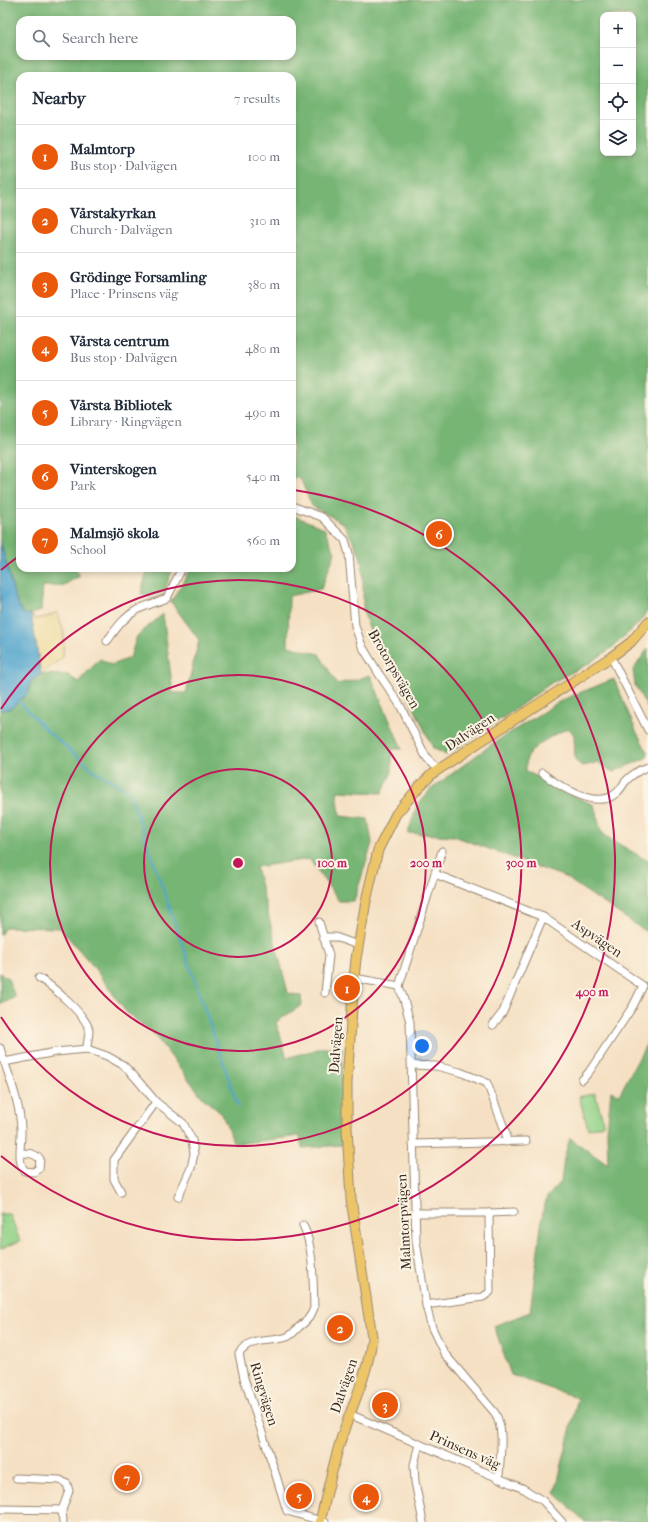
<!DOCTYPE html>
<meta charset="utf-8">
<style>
:root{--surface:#fff;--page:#f2f2f3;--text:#1f2937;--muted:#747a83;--line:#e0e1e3;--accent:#ea580c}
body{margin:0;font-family:"IM FELL French Canon",serif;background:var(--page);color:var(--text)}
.controls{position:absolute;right:12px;top:12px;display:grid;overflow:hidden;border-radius:8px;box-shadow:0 2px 6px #0003}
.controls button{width:36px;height:36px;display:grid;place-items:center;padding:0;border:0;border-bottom:1px solid var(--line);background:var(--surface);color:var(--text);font:20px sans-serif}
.you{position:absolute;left:422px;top:1046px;width:14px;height:14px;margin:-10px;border:3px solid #fff;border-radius:50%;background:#1a73e8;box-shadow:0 0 0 6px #1a73e833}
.badge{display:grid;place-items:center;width:26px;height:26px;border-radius:50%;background:var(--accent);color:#fff;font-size:13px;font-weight:700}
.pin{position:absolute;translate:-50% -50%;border:2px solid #fff;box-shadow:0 1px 4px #0006}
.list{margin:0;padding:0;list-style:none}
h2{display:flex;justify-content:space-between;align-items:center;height:52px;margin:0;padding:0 16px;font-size:17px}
h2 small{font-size:13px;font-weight:400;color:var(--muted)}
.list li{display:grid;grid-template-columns:26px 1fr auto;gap:12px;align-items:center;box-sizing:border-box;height:64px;padding:0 16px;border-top:1px solid var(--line)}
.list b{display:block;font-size:15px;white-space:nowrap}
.list p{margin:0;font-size:13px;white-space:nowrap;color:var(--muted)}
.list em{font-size:13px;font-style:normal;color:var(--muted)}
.icon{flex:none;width:22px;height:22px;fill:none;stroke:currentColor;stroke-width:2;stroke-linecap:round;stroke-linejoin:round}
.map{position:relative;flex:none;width:648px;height:1522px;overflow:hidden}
.search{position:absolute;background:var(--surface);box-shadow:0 2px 6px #0003;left:16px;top:16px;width:280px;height:44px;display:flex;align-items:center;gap:10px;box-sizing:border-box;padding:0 14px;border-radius:12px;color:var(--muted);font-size:15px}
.panel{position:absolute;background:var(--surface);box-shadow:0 2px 6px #0003;left:16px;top:72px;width:280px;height:500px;border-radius:12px}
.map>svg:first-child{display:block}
</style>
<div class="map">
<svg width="648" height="1522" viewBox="0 0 648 1522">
<rect width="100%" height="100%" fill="#fcf5e5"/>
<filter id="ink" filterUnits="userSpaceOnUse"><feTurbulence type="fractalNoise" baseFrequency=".025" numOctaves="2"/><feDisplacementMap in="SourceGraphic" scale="8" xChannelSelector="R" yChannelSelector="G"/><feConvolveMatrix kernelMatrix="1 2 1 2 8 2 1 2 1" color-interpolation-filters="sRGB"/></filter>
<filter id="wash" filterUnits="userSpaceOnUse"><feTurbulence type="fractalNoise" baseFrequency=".012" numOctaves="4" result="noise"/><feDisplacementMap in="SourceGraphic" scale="16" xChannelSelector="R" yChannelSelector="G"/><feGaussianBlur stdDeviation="0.9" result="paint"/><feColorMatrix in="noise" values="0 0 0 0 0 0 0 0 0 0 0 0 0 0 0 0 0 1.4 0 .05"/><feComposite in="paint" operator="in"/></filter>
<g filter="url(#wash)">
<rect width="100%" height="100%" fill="#f5e0c3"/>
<g fill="#94d389" stroke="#687e54">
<path d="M595 1093 604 1125 588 1129 579 1097Z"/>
<path d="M0 1214H10L20 1241 0 1249Z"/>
</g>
<g fill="#77b575" stroke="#59704a" fill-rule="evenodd">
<path d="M0 0H648V610L639 623 613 647 588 664 551 683 513 711 446 755 433 748 401 680 377 649 363 611V574L360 555 344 524 312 506 300 478 292 479V76H20V568H75L80 576 62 586H43L41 611 31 614H23L15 598 0 540ZM603 15H633V153H603ZM20 20H292V56H20Z"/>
<path d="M292 515 324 528 335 553 321 589 289 596 288 646 319 654 337 684 355 680 370 675 402 749H392V772L382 793 337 791 340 816 368 819 372 843 354 901H339L309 859 256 867 288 993 301 996 302 1005 276 1022 287 1058 321 1048 342 1047 343 1145 302 1148 300 1136 234 1144 222 1114 203 1098 153 1033 126 1012 93 966 60 928 5 927 0 935V710L10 709 29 692 30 682 41 674 68 675 78 682 100 659 111 665 130 658 137 636 163 614 173 693H186L199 640 171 602 191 568H292Z"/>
<path d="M148 568H173L164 592 149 597 141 593Z"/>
<path d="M648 648V709L635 685 633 670Z"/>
<path d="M614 679 636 731 648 753 646 758 613 772 598 763 582 766 578 763 575 759 574 735 569 728C557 733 532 745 527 758 526 761 526 767 526 771L562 791 594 805 601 831 607 837 648 861V933L565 877 454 836 408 833 416 808 430 790 442 781 492 744 562 700Z"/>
<path d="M0 973 8 978 15 997 0 1005Z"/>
<path d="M648 1041V1522H585L555 1493 578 1398 511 1375 494 1326 530 1312 543 1211 547 1197 561 1182 564 1158 570 1138 608 1165 607 1131 611 1091 619 1095Z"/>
</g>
<path fill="#eeda9e" stroke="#94825e" d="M57 612 64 633 63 657 41 674 31 614 36 619 47 617Z"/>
<path fill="#52a6ce" stroke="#466876" d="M0 540 15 598 23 614H31L41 674 30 682 29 692 10 709 0 710Z"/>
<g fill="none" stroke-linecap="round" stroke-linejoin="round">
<path stroke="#52a6ce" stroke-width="2" d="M19 701 46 730 96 772 129 791 238 1106"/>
</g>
</g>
<g filter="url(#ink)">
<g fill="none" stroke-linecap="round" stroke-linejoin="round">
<g stroke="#988570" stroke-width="9">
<g id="minor">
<path d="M292 506 322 517 345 540 349 554 355 626 362 646 379 674 400 705 427 759 438 770"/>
<path d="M107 641C116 629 124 617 137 610 147 605 157 602 167 598L182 568"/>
<path d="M611 657 648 730"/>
<path d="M542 773C559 786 596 810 615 794 620 791 622 786 625 782 631 775 639 770 648 767"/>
<path d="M435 874 543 917 643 986 633 1006 589 1072 582 1080"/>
<path d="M319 922 329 955 325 993"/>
<path d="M323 937H335L358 945"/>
<path d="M39 978C51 985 87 1016 89 1030 89 1036 87 1043 87 1049"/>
<path d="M354 978 399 986 404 1000 410 1022 416 1241 426 1305 432 1328 444 1353 495 1413C506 1433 499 1457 499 1479"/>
<path d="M399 986 442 851"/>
<path d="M493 1025 503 1012 543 917"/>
<path d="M0 1048C8 1075 20 1101 21 1129 22 1142 16 1161 25 1171L34 1172 39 1168 40 1159C34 1153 29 1153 21 1153"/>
<path d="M4 1062 56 1052 87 1049 107 1056 123 1065 134 1076 156 1102 183 1123 192 1140 194 1154 191 1168 178 1197"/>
<path d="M412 1065 436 1066 460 1072 487 1083 506 1133V1142"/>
<path d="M413 1144 526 1141"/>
<path d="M121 1192 114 1179V1160L156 1102"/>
<path d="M416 1213H489"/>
<path d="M303 1225C314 1248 313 1282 314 1308 311 1317 306 1322 299 1327 295 1331 292 1335 287 1337 269 1343 250 1337 239 1354L244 1378 274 1469 287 1511 325 1522"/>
<path d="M426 1305 483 1297 490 1292 489 1213 514 1212"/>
<path d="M349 1414 524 1489 543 1501 562 1522"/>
<path d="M419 1444 414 1465 415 1482 423 1522"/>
<path d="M16 1478 60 1480 67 1484 69 1491 62 1510 63 1522"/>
<path d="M0 1509 62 1510"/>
</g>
</g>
<g stroke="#988570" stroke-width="11">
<path id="major" d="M320 1522C327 1493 333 1464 342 1436 353 1403 369 1372 372 1337L351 1199 347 1128V1083L354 978 356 959 366 901 378 850 396 814 419 787 432 774 472 747 611 657 631 642 648 622"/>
</g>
<use href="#minor" stroke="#fff" stroke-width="7"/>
<use href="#major" stroke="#edc569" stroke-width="9"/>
</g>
</g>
<g fill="none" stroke="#c2185b" stroke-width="2">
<circle cx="238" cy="863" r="94"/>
<circle cx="238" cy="863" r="188"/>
<path d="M1 709A283 283 0 1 1 1 1017"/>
<path d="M1 570A377 377 0 0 1 19 556M294 490A377 377 0 1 1 1 1156"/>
</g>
<g text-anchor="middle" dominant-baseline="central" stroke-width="4" stroke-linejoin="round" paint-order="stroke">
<g font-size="14" fill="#3b2a1e" stroke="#fcf5e5">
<text transform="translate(394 669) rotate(60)">Brotorpsvägen</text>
<text transform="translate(470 732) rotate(-34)">Dalvägen</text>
<text transform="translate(597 938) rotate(34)">Aspvägen</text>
<text transform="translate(336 1045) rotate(-86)">Dalvägen</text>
<text transform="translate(404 1222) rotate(-93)">Malmtorpvägen</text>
<text transform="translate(344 1386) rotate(-71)">Dalvägen</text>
<text transform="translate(264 1394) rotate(73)">Ringvägen</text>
<text transform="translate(465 1450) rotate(24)">Prinsens väg</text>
</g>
</g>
<circle cx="238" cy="863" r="6" fill="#c2185b" stroke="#fcf5e5" stroke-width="2"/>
<g font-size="12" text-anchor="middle" font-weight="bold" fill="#c2185b" stroke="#fcf5e5" stroke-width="4" stroke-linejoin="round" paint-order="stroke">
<text x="332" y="867">100 m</text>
<text x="426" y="867">200 m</text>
<text x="521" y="867">300 m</text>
<text x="592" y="996">400 m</text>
</g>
</svg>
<div class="controls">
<button>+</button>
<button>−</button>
<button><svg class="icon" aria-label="locate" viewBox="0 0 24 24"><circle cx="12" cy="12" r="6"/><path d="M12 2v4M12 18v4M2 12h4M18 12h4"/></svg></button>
<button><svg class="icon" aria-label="layers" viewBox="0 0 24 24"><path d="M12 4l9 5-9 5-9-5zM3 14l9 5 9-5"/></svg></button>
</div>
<div class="you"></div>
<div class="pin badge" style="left:347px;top:988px">1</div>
<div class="pin badge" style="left:340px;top:1328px">2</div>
<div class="pin badge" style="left:385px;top:1405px">3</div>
<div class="pin badge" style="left:366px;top:1497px">4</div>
<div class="pin badge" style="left:299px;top:1496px">5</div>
<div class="pin badge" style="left:439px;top:534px">6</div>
<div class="pin badge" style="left:127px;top:1478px">7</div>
<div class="search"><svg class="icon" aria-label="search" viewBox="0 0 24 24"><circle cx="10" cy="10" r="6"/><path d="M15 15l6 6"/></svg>Search here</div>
<section class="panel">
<h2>Nearby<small>7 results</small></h2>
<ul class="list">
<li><span class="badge">1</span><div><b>Malmtorp</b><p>Bus stop · Dalvägen</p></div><em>100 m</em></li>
<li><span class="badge">2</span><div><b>Vårstakyrkan</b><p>Church · Dalvägen</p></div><em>310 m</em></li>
<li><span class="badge">3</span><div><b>Grödinge Forsamling</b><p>Place · Prinsens väg</p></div><em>380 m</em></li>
<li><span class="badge">4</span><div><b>Vårsta centrum</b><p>Bus stop · Dalvägen</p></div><em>480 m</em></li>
<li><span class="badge">5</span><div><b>Vårsta Bibliotek</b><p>Library · Ringvägen</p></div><em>490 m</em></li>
<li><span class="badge">6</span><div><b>Vinterskogen</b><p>Park</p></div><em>540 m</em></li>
<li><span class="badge">7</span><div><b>Malmsjö skola</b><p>School</p></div><em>560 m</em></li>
</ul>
</section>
</div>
